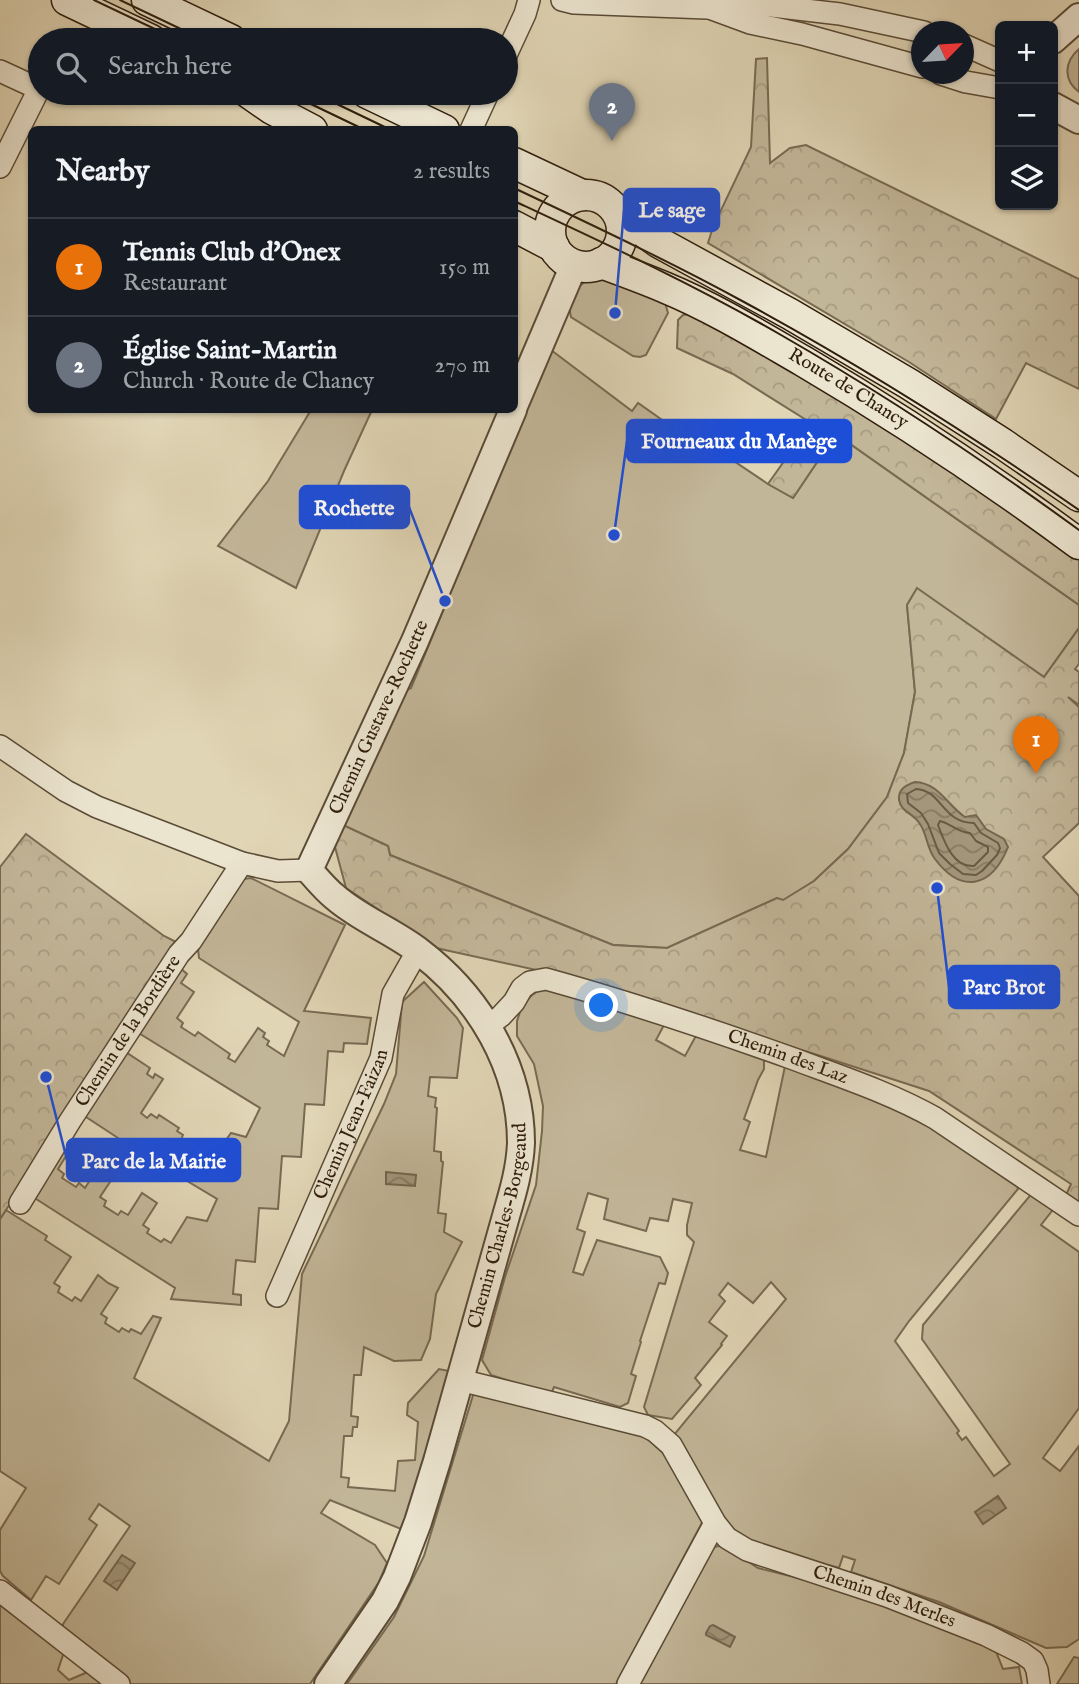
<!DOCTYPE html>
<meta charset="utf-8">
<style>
:root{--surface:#171b24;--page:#20242c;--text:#f1f3f6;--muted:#9ea1a6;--line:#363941;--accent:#ea580c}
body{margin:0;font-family:"IM FELL English",serif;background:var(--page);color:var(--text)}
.controls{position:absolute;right:21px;top:21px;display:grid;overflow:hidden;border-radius:10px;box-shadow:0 2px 5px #0004}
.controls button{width:63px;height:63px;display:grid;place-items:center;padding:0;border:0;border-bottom:2px solid var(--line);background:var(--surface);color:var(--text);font:35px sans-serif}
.compass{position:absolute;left:911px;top:21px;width:63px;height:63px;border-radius:50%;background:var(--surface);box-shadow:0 2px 5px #0004;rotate:65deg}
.you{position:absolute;left:602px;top:1006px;width:24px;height:24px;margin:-18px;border:5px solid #fff;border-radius:50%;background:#1a73e8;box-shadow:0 0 0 10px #1a73e833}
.badge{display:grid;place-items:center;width:46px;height:46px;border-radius:50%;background:var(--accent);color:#fff;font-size:23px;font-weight:700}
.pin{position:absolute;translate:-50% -58px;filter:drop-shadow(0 2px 4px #0008)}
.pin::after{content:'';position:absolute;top:37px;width:24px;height:21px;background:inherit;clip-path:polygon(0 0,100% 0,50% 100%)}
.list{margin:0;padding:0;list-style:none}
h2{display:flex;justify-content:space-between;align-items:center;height:91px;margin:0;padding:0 28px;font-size:30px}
h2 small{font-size:23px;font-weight:400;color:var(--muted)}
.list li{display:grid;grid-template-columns:46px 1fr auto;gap:21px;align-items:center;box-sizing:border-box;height:98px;padding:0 28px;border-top:2px solid var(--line)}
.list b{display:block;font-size:26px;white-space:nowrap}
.list p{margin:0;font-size:23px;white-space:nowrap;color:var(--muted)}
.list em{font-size:23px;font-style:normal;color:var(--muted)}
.icon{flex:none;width:38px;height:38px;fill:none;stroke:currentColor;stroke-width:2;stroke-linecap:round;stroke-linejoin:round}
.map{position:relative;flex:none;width:1079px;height:1684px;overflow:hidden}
.search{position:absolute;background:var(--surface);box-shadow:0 2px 5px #0004;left:28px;top:28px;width:490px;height:77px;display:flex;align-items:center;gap:18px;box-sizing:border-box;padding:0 24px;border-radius:38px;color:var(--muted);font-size:26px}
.panel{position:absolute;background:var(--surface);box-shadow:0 2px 5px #0004;left:28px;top:126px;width:490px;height:287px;border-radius:10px}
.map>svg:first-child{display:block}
</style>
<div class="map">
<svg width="1079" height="1684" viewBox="0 0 1079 1684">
<defs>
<pattern id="forest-crowns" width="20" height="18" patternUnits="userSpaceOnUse" patternTransform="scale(1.75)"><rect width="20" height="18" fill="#c2b698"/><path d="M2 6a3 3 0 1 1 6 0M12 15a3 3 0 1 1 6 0" fill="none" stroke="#a79c82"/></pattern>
<pattern id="water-waves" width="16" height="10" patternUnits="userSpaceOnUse" patternTransform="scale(1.75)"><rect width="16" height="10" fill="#a3967b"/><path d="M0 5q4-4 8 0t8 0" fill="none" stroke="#857a63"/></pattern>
</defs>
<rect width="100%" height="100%" fill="#e0d5b5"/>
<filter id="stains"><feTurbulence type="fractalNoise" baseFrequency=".00286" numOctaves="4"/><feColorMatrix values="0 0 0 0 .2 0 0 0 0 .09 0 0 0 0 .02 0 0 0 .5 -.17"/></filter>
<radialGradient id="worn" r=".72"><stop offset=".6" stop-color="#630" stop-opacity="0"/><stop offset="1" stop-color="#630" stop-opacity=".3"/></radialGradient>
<g fill="#c2b698" stroke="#786a52" stroke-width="2">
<path d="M1079 49V92C1063 80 1064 62 1079 49Z"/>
<path d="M596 276 664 299 668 313 646 355 640 357 633 356 571 317C565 298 579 282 596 276Z"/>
<path d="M551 350 632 411 638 403 685 436 686 429 768 484 793 498 836 434 1079 605V628L1044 677 917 589 907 605 915 692 904 753 887 797 848 849 814 881 783 901 777 898 667 948 613 945 390 855 388 846 343 825 405 691 411 688Z"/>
<path d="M311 410H372L344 471 296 588 218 546 268 481Z"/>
<path d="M251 878 345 925 304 1011 371 1018 367 1044 344 1043 343 1052 328 1051 324 1105 305 1104 301 1157 282 1156 278 1209 259 1208 255 1262 236 1260 233 1294 241 1295V1305L171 1299 175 1288 33 1197 64 1143 71 1148 58 1169 64 1174 62 1178 76 1187 79 1183 85 1188 99 1166 114 1176 100 1197 106 1201 104 1206 118 1215 121 1211 128 1215 142 1193 157 1203 143 1225 149 1229 147 1233 161 1242 164 1239 171 1243 187 1217 207 1221 217 1199 147 1157 83 1115 124 1051 150 1068 147 1074 153 1078 155 1074 163 1079 141 1113 147 1118 151 1114 157 1118 159 1115 179 1128 177 1131 183 1135 181 1140 195 1149 198 1145 205 1149 206 1147 217 1153 231 1133 246 1137 260 1108 137 1032 179 967 187 974 181 983 194 992 177 1018 183 1023 181 1027 195 1036 198 1032 230 1054 228 1058 235 1062 258 1028 265 1033 263 1037 269 1041 267 1045 284 1056 299 1022 199 958 198 949 244 879Z"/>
<path d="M424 982 457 1018 463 1028 457 1078 430 1077 428 1096 436 1098 435 1107 437 1108 434 1151 441 1152V1161L443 1162 438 1213 446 1214 444 1232 462 1242 436 1294 430 1339 421 1360 394 1361 364 1347 361 1375H354L351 1416 358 1417 357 1427H353L352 1436H344L341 1477 349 1478 348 1487 395 1491 398 1461 415 1460 418 1422 407 1415 408 1403 439 1369 454 1372 414 1494 401 1529 330 1500 321 1513 375 1545 387 1563 379 1582 310 1684H129L63 1633V1624L130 1526 99 1504 89 1519 97 1525 59 1584 46 1576 31 1600 3 1576 0 1571V1530L26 1488 0 1471V1219L6 1210 47 1236 45 1240 71 1257 54 1283 60 1287 58 1292 72 1301 75 1297 81 1301 98 1275 108 1283 118 1288 101 1314 107 1318 105 1323 119 1332 122 1328 129 1332 131 1329 141 1334 153 1316 161 1318 134 1378 269 1461 289 1421 302 1274 384 1104 396 1074 402 1002Z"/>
<path d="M551 987 664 1025 656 1040 685 1056 698 1032 764 1056V1069L758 1080 744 1119 750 1122 740 1150 766 1157 785 1066 906 1110 1016 1181 1018 1189 909 1321 895 1341 959 1431 957 1433 962 1440 966 1437 994 1476 1010 1464 922 1339 923 1325 1033 1192 1055 1207 1041 1225 1079 1252V1408L1043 1458 1060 1471 1079 1446V1639L1067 1647 1046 1648 939 1602 851 1572 855 1560 843 1556 839 1568 760 1546 727 1527 673 1436 786 1299 771 1282 753 1303 728 1283 719 1295 725 1301 709 1322 727 1336 721 1344 722 1345 695 1378 701 1385 672 1419 648 1415 644 1407 694 1242 687 1235V1225L692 1203 673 1199 668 1221 650 1218 646 1231 604 1219 608 1199 588 1193 577 1229 585 1232 573 1272 583 1275 597 1240 660 1257 668 1273 665 1284 659 1283 640 1341 641 1342 631 1374 636 1376 628 1403 620 1407 554 1387 551 1394 491 1375 482 1360 505 1277 536 1185 542 1131 543 1106 534 1064 517 1036V1021L522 1006 531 996 542 988Z"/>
<path d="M474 1392 644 1436 672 1461 705 1517 616 1684H347L394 1617 424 1556Z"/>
<path d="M723 1545 758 1568 810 1581 891 1605 995 1649 1003 1669 1019 1667 1022 1684H639L710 1548Z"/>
<path d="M0 1601 64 1652 58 1670 69 1680 90 1671 106 1684H0Z"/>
<path d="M1074 1657 1079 1658V1684H1057Z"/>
</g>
<g fill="url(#forest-crowns)" stroke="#786a52" stroke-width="2">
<path d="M767 58 770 163 790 148 806 145 1079 279V389L1026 363 996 419 909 362 708 243 713 227 751 147 756 59Z"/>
<path d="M690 314 786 364 1013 510 1079 559V605L836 434 793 498 768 484 811 423 733 374 677 348 678 320 683 315Z"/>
<path d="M917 588 1044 677 1079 628V664L1075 669 1079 672V705L1068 697 1079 707V823L1043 857 1079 896V1203L1066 1195 1071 1184 929 1091 595 983 436 948 346 888 335 847 343 825 388 846 390 855 613 945 667 948 777 898 783 900 814 881 848 849 887 797 904 753 915 692 907 605Z"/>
<path d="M26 834 164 936 180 944 0 1219V867Z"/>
</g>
<g fill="url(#water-waves)" stroke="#74664e" stroke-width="2">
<path d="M915 782C939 783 947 805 965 817L976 815 986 829 1004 839 1008 847C992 887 962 895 935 859 927 849 927 834 920 824 914 814 901 812 899 800 898 789 906 785 915 782Z"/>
<path d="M386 1172 416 1175 415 1186 386 1184Z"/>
<path d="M998 1496 1006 1508 983 1524 975 1512Z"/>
<path d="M122 1555 135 1563 117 1590 104 1581Z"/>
<path d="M713 1625 735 1637 730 1647 706 1635V1633L710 1626Z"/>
</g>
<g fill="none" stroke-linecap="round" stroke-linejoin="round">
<g stroke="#685a43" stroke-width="2">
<path d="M916 789C942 790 942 823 974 823L981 833 998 843 1000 848 997 855 982 871 976 875 963 874 950 864 939 853 928 824 921 813 908 803 907 794Z"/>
<path d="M940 821C950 823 957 832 970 833L976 841 988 847V852L974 866C953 868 944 841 938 825Z"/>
</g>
<g stroke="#5a4b36" stroke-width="24">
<g id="minor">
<path d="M562 0 574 3 707 8 753 4 840 14 924 32"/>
<path d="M712 9 750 23 802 34 922 67"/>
<path d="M964 45 1000 61"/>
<path d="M506 55 525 14 529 0"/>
<path d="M0 71 39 89 0 167"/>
<path d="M941 74 966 82 1000 88"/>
<path d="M471 130 488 93"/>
<path d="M0 746 66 791 97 807 242 863 278 871 309 870"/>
<path id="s1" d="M488 1026 501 1016 514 1002 522 988 530 982 546 979C629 1002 710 1029 791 1058 839 1076 891 1093 935 1118L1079 1215"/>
<path id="s2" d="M20 1203 70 1121 179 954 191 941 242 863"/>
<path id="s3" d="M277 1296 381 1058 393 994 418 950"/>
<path id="s4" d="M460 1380 645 1426 655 1431 671 1445 715 1523 727 1538 747 1550 887 1596 986 1635 1022 1653 1033 1661 1037 1670 1039 1684"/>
<path d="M0 1591 119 1684"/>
<path d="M628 1684 715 1523"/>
</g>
</g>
<g stroke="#5a4b36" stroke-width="30">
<g id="tertiary">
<path d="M1053 40 1079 17"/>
<path d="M1053 106 1079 120"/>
<path d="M514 406 574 265"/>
<path id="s5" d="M328 1684 385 1601 397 1577 418 1522 437 1461 506 1216C513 1192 520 1168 521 1143 521 1067 479 997 420 952 393 931 360 919 335 897 325 889 317 879 309 870L415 641 513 410"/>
</g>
</g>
<g stroke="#2e1d0b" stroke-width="33">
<g id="secondary">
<path d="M67 0 151 40"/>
<path d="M147 0 231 40"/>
<path d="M249 93 272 109 312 130"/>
<path d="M367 93 444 130"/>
<path d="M514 163 582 195"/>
<circle cx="586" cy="231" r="36"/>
<path d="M618 213 658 242 790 314 909 384 1003 444 1079 496"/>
<path d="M514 226 554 247"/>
<path id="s6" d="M601 263C623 271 645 279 666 288 714 308 758 335 803 361 898 417 990 478 1079 544"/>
</g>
</g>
<use href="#minor" stroke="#ebe4cf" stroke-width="21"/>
<use href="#tertiary" stroke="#ebe4cf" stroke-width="26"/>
<use href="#secondary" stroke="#ebe4cf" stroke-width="30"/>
<g stroke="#2e1d0b" stroke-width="2">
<path d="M94 0 178 40"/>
<path d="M120 0 204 40"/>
<path d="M288 93 365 130"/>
<path d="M314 93 391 130"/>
<path d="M514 188C592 225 669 261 744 302 860 365 971 435 1079 510"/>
<path d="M514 201C604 243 695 285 781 335 884 394 983 460 1079 530"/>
</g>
</g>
<g text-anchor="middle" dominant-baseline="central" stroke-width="5" stroke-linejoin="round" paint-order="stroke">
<g font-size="19" fill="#2e1d0b" stroke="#ebe4cf">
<text stroke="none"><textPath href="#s6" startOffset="278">Route de Chancy</textPath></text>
<text stroke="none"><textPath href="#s5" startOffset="1110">Chemin Gustave-Rochette</textPath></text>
<text stroke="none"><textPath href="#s2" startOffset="203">Chemin de la Bordière</textPath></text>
<text stroke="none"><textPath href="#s1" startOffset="332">Chemin des Laz</textPath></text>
<text stroke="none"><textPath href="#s3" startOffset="187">Chemin Jean-Faizan</textPath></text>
<text stroke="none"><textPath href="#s5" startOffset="494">Chemin Charles-Borgeaud</textPath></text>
<text stroke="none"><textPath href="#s4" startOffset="500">Chemin des Merles</textPath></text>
</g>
</g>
<path fill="none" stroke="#1d4ed8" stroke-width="2.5" d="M615 313L624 210M614 535L627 441M445 601L409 507M937 888L949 987M46 1077L67 1160"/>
<g fill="#1d4ed8" stroke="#ebe4cf" stroke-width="2.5">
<circle cx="615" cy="313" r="7"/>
<circle cx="614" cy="535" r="7"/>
<circle cx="445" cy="601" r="7"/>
<circle cx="937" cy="888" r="7"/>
<circle cx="46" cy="1077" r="7"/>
</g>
<g fill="#1d4ed8" stroke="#1d4ed8" stroke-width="2.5">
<rect x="624" y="189" width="95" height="42" rx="7"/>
<rect x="627" y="420" width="224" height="42" rx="7"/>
<rect x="300" y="486" width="109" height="42" rx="7"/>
<rect x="949" y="966" width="110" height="42" rx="7"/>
<rect x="67" y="1139" width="173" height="42" rx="7"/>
</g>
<g font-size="21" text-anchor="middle" font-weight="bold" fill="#fff">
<text x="672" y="217">Le sage</text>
<text x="739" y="448">Fourneaux du Manège</text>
<text x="354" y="515">Rochette</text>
<text x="1004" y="994">Parc Brot</text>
<text x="154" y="1168">Parc de la Mairie</text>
</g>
<rect width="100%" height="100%" filter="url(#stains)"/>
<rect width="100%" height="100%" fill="url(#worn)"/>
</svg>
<div class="controls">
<button>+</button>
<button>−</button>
<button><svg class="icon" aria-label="layers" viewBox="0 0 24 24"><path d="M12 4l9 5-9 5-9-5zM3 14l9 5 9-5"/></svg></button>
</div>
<svg class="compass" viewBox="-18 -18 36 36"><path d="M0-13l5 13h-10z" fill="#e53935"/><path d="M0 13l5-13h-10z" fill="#9ea1a6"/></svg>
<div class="you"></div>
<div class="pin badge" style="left:1036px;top:774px;background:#e8710a">1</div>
<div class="pin badge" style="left:612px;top:141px;background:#6b7280">2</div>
<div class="search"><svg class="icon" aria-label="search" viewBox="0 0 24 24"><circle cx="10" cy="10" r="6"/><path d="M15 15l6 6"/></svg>Search here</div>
<section class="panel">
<h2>Nearby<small>2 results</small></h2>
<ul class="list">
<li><span class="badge" style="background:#e8710a">1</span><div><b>Tennis Club d'Onex</b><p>Restaurant</p></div><em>150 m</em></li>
<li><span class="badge" style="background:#6b7280">2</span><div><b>Église Saint-Martin</b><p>Church · Route de Chancy</p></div><em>270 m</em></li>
</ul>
</section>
</div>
